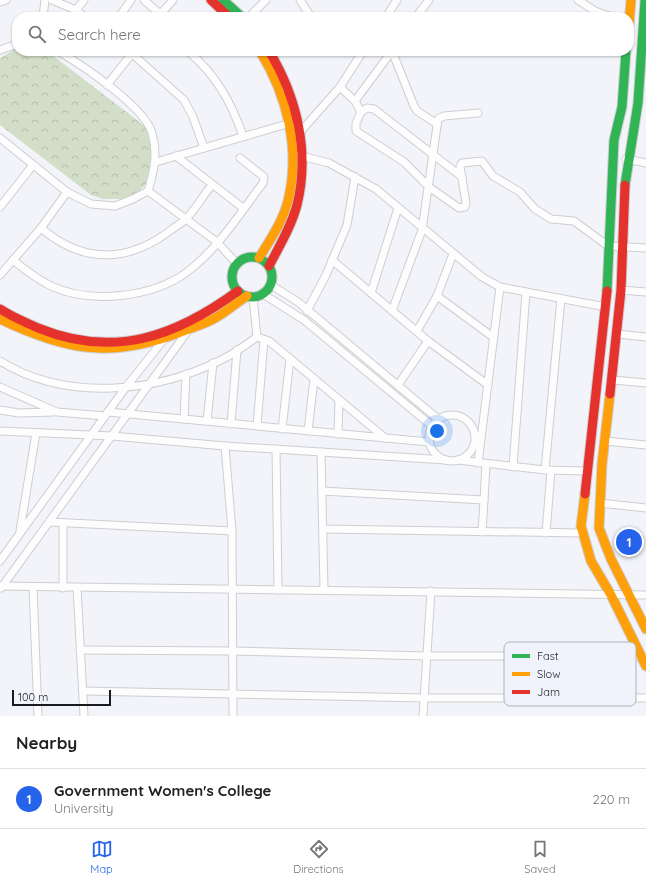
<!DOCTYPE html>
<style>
:root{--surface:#fff;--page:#f6f6f6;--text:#222;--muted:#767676;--line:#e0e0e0;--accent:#2563eb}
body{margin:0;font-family:Quicksand,sans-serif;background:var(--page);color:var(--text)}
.scale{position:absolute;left:12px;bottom:10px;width:99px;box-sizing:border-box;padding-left:4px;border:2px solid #1a1b1e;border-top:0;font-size:11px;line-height:14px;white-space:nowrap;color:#1a1b1e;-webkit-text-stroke:3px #f0f3fc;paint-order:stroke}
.you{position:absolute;left:437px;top:431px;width:14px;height:14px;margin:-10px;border:3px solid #fff;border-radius:50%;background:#1a73e8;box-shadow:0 0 0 6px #1a73e833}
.badge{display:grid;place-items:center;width:26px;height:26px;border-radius:50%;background:var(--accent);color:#fff;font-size:13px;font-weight:700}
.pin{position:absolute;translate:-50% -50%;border:2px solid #fff;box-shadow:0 1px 4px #0006}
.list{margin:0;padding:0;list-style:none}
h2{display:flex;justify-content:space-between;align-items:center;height:52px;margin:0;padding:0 16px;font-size:17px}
h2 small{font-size:13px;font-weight:400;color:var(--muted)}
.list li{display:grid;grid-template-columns:26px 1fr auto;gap:12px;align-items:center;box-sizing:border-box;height:60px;padding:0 16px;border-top:1px solid var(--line)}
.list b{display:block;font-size:15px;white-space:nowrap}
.list p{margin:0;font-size:13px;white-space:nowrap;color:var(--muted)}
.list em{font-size:13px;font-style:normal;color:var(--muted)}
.icon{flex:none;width:22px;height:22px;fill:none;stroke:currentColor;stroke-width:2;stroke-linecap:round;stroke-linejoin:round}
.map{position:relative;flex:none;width:646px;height:716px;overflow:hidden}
.search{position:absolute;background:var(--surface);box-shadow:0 1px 3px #0004;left:12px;right:12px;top:12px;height:44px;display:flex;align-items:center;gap:10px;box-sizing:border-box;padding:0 14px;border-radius:16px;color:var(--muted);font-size:15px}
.sheet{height:112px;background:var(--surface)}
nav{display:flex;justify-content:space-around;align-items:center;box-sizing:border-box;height:56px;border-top:1px solid var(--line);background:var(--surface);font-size:11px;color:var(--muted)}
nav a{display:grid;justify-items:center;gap:2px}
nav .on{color:var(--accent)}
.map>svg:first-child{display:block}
</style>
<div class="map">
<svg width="646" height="716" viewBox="0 0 646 716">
<defs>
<pattern id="forest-crowns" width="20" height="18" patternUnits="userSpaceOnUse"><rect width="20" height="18" fill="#d2dec8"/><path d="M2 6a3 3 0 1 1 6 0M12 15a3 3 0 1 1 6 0" fill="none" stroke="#b4beab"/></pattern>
</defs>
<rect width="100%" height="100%" fill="#f3f4f9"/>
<path fill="url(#forest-crowns)" d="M17 48V51H47L146 127 155 145 148 182 139 191 122 199H103L91 195 0 125V58Z"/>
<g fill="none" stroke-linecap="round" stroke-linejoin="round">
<g stroke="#ceced2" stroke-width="9">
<g id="street">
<path d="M52 0 76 10 85 17"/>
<path d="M144 0 160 14"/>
<path d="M300 0 311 17"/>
<path d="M578 0 595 11 612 17"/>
<path d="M0 2 6 0"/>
<path d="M76 10 84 0"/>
<path d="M43 17 45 0"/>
<path d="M119 17 131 0"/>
<path d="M158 17 173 0"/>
<path d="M249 17 266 0"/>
<path d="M386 17 397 0"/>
<path d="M416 17 429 0"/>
<path d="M0 50 17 44"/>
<path d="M129 51 184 100 193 117 204 148"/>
<path d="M188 51C217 76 231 102 243 136"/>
<path d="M392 51 414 106 417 111 437 124"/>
<path d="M107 85 134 51"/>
<path d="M340 87 355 101 361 112 356 123V131L404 162 429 187 459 208 465 207 466 203 460 166 462 163 482 161 493 176 520 192 535 209 551 219 574 221 608 246 646 248"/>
<path d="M355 101 392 51"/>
<path d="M361 112 367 108 374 109 462 177"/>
<path d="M301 131 340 87 363 51"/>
<path d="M0 138 67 192 91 204 115 206 133 199 148 191C154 172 158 153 152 133 145 107 82 65 58 51"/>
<path d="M297 155 329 163 376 189 482 277 500 287 606 307"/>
<path d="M176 156 243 208"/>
<path d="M626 159 646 163"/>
<path d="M156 162 294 122"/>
<path d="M148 191 217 242 237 264"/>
<path d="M0 207 33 165"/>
<path d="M41 228C83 264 128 263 171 230 176 226 182 223 186 219 196 209 203 195 212 185"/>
<path d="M13 260C25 270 37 279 51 286 90 304 152 298 187 272 217 250 241 212 263 183L264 177 240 158"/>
<path d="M332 260 428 341 488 385"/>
<path d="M0 275 41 228 67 192"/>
<path d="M271 285 298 302 438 419"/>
<path d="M621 290 646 292"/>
<path d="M371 293 398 208"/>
<path d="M263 294 304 320 432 426"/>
<path d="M437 296 493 337"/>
<path d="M307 311 326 275 347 225 355 177"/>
<path d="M392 311 422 230 438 119 444 116 478 113"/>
<path d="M417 331 437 296 453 254"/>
<path d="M617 334 646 337"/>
<path d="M257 337 269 341 385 438"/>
<path d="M0 361C66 402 156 393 223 359 235 353 246 345 257 337L253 297"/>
<path d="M613 380 646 383"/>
<path d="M398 385 428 341"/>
<path d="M0 387 57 412 105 416"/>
<path d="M0 410 19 413 54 412"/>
<path d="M108 412 429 442"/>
<circle cx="452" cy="438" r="23"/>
<path d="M184 419 186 374"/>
<path d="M207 421 213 363"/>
<path d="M231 424 237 350"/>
<path d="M257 426 264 340"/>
<path d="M282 429 290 359"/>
<path d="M0 431 112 436 225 446 232 531 233 716"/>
<path d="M308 431 314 379"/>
<path d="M338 434 339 400"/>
<path d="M605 441 646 445"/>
<path d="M225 446 446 460"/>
<path d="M276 449 278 590"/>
<path d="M321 452 324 590"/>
<path d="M458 460 545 470 587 471"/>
<path d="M478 463 500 287"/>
<path d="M513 467 526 292"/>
<path d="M545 470 561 299"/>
<path d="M322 491 484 500 486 464"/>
<path d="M600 503 646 508"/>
<path d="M49 522 232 531"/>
<path d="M63 523V588"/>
<path d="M323 529 582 533"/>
<path d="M20 531 36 433"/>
<path d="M482 532 484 500"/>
<path d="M546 533 551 470"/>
<path d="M0 561 126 387 165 338"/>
<path d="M0 586 646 595"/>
<path d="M33 587 38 716"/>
<path d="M1 588 190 328"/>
<path d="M77 588 84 716"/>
<path d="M80 650 232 651 426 656H642"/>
<path d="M83 691 424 698H646"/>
<path d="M423 716 431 591"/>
</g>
</g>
<g stroke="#ceced2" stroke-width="11">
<g id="fast">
<path d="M223 0 242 17"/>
<path d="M625 185 638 103 645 0"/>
<circle cx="252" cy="277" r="20"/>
<path d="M607 291 614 140 622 107 626 51"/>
</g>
</g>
<g stroke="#ceced2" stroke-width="11">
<g id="slow">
<path d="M629 25 631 0"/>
<path d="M259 258C270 240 283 221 288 201 301 149 287 95 260 51"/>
<path d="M0 319C65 350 109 359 178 333 190 328 203 325 215 318 226 312 236 303 247 296"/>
<path d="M610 394 602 464 599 528 611 559 646 629"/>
<path d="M585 494 581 526 591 561 611 595 646 666"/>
</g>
</g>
<g stroke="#ceced2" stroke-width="11">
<g id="jam">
<path d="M211 0 229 17"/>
<path d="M269 51C297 97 310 152 297 205 291 227 279 247 269 266"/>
<path d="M0 309C12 317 25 322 38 328 114 359 175 337 238 291"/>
<path d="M610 394 621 290 625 185"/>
<path d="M585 494 607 291"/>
</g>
</g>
<use href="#street" stroke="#fdfdfe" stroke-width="7"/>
<use href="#fast" stroke="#30b455" stroke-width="9"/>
<use href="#slow" stroke="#ff9f0a" stroke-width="9"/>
<use href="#jam" stroke="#e5322d" stroke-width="9"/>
</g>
<rect x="504" y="642" width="132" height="64" rx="6" fill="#f0f3fc" stroke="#b0b2b9" stroke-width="1"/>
<rect x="512" y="654" width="18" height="4" fill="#30b455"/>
<rect x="512" y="672" width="18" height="4" fill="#ff9f0a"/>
<rect x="512" y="690" width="18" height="4" fill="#e5322d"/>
<g font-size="11" fill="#1a1b1e">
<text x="537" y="660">Fast</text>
<text x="537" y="678">Slow</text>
<text x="537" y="696">Jam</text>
</g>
</svg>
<div class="scale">100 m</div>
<div class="you"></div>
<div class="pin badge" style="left:629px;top:542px">1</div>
<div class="search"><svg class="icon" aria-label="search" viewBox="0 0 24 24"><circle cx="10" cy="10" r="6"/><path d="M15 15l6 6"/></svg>Search here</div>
</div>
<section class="sheet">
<h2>Nearby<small></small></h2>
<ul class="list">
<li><span class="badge">1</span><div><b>Government Women's College</b><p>University</p></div><em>220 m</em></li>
</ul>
</section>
<nav>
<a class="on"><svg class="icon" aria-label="map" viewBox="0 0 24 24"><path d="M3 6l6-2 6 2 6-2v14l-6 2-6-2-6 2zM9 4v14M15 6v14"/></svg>Map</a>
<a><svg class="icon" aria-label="directions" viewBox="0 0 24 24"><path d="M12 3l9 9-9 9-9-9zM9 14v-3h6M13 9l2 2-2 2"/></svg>Directions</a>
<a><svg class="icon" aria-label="saved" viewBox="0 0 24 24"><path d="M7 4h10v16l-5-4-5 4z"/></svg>Saved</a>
</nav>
